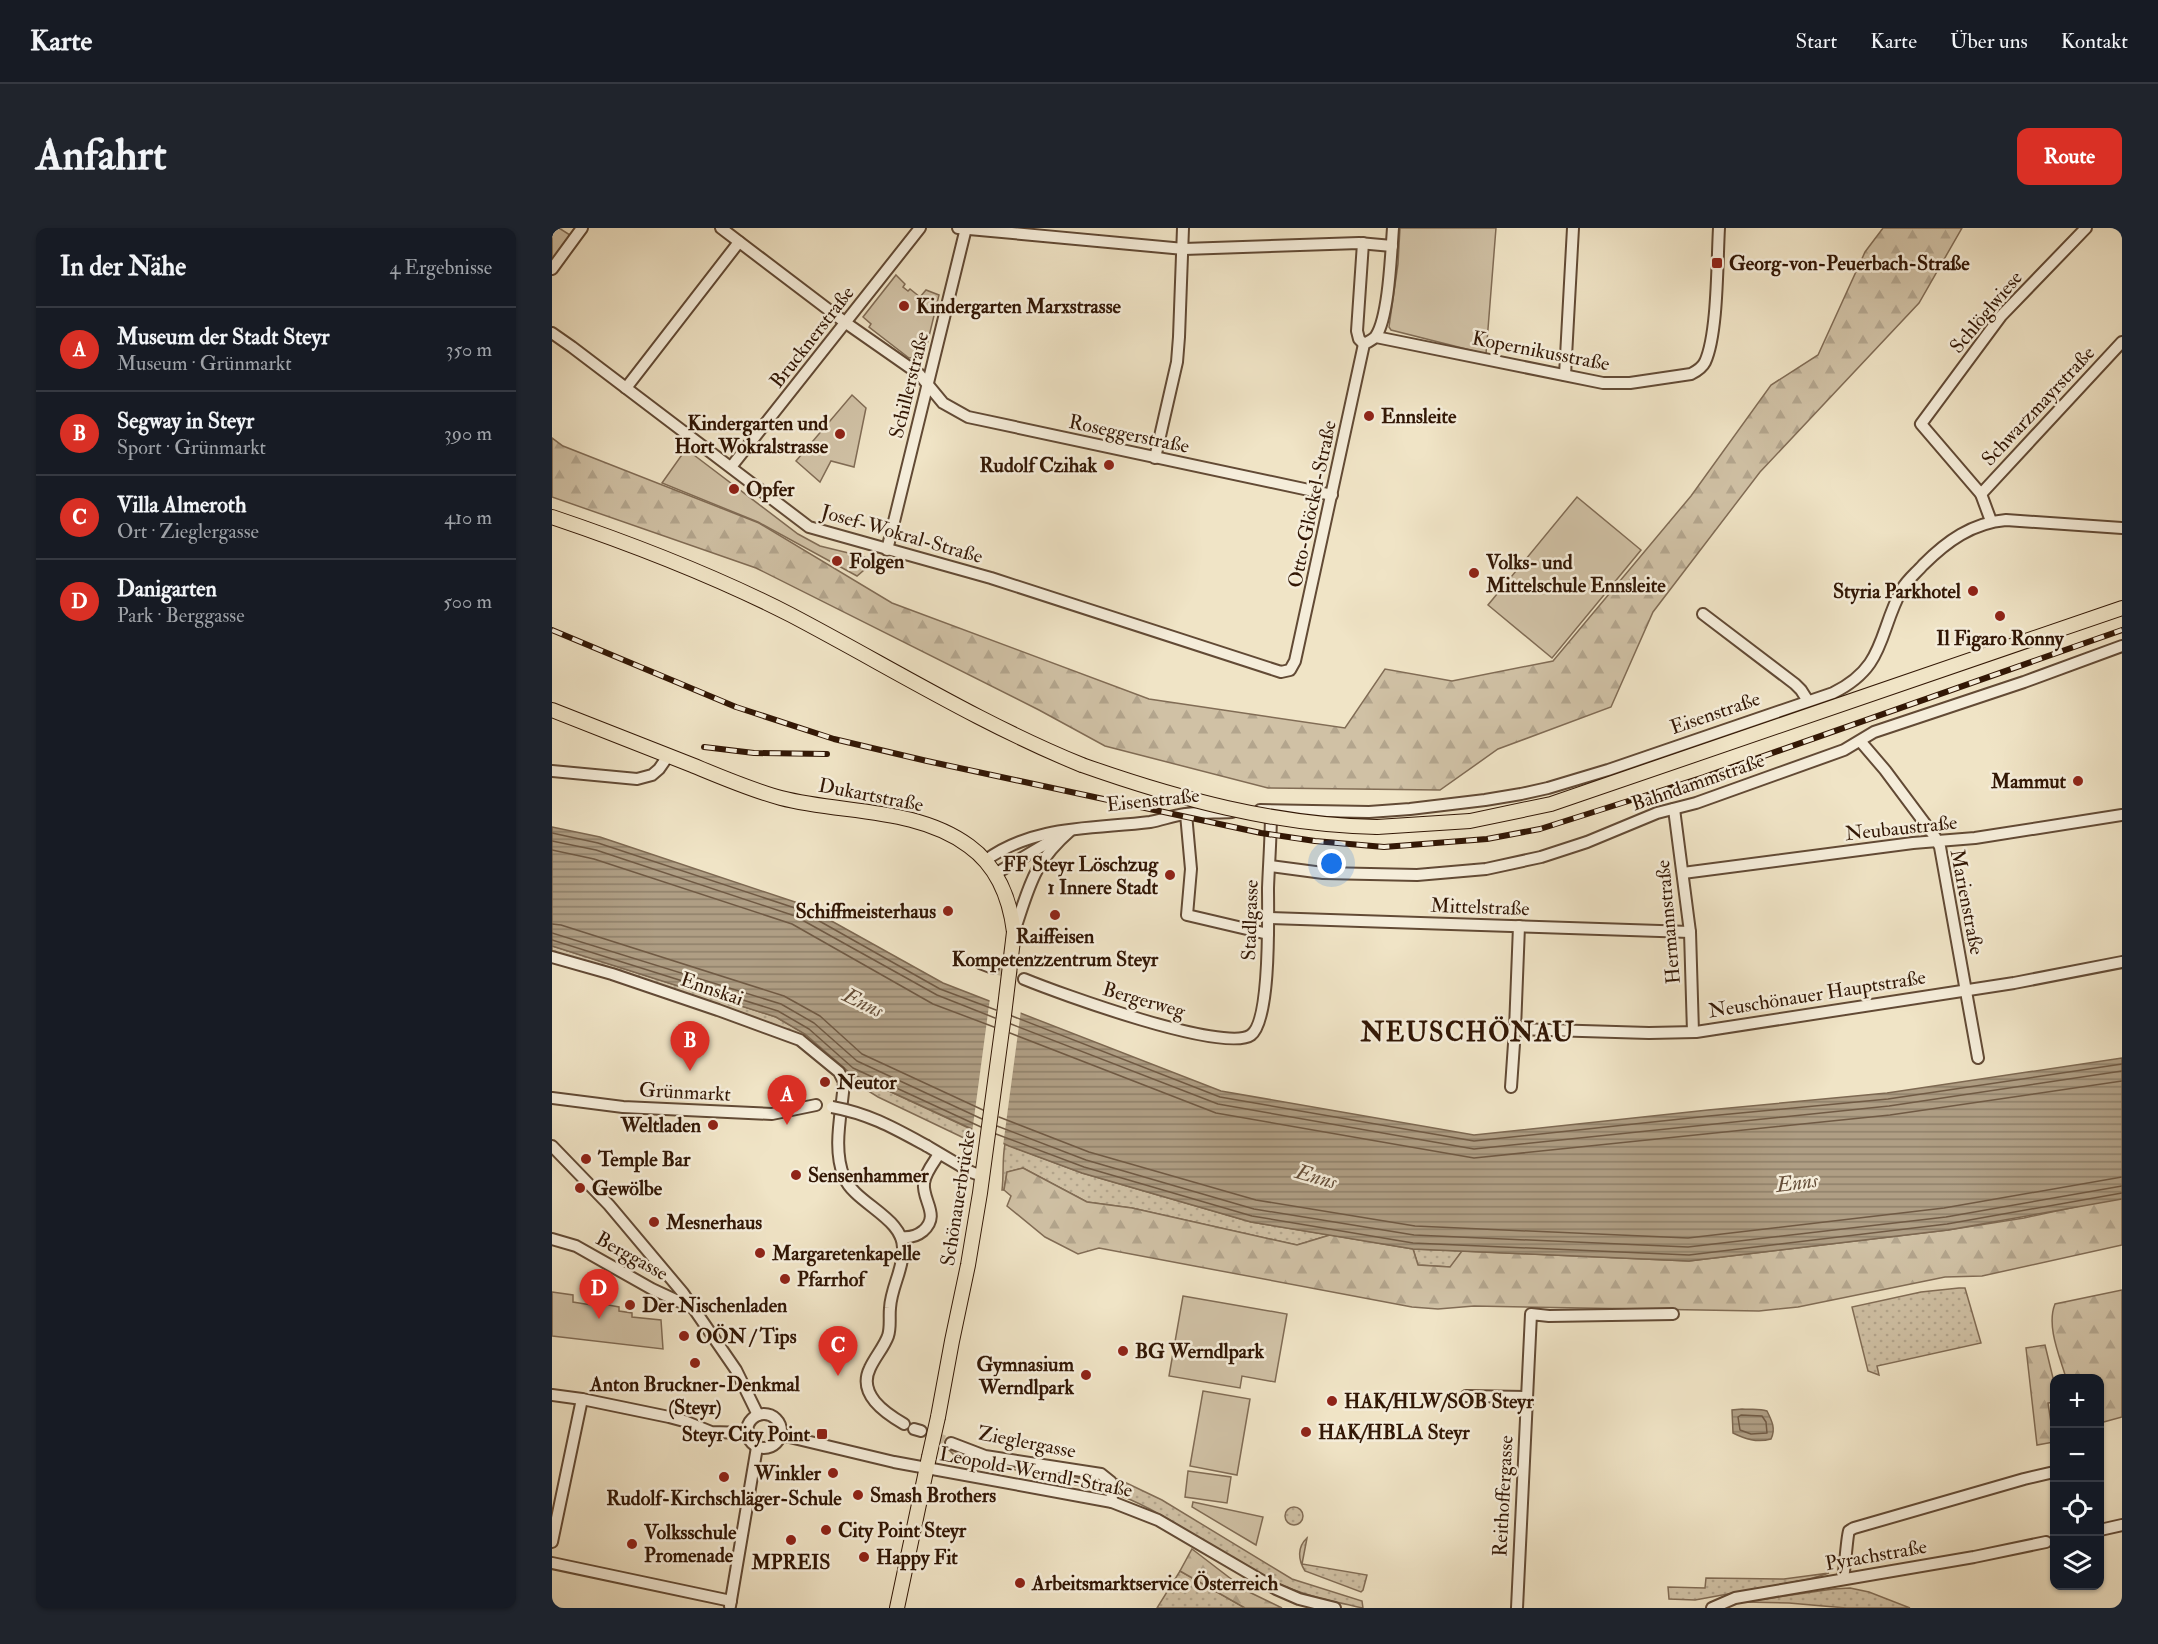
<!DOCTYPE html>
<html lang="de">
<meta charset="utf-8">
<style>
:root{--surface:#171b24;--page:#20242c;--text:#f1f3f6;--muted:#9ea1a6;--line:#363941;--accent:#d93025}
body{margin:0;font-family:"IM FELL Double Pica",serif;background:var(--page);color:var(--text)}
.controls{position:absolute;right:18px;bottom:18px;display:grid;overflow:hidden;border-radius:12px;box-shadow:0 2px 4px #0004}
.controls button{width:54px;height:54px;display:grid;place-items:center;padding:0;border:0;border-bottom:2px solid var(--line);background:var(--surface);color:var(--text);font:30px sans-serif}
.you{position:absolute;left:780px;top:636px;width:21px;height:21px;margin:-15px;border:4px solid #fff;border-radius:50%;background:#1a73e8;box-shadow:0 0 0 9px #1a73e833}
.badge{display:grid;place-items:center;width:39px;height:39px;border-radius:50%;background:var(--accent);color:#fff;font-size:20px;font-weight:700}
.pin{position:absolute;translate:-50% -50px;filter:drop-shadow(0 2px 3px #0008)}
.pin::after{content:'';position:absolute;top:32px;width:21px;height:18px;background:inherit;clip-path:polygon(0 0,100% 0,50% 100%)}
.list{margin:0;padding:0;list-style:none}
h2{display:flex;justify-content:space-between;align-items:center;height:78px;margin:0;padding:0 24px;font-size:26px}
h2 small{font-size:20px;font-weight:400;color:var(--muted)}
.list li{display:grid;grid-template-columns:39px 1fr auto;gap:18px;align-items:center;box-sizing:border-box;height:84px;padding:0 24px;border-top:2px solid var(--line)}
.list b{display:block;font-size:22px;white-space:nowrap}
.list p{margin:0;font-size:20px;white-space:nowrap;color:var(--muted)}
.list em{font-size:20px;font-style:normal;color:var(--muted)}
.icon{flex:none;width:33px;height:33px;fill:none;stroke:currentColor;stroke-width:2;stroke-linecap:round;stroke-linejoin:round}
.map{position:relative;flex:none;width:1570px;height:1380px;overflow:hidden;border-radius:12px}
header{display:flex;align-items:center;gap:36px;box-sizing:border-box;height:84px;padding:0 30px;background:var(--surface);border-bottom:2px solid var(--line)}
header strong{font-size:28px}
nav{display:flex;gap:33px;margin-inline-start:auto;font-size:21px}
.intro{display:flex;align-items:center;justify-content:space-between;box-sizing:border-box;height:144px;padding:0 36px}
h1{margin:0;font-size:42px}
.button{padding:15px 27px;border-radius:12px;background:var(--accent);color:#fff;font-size:21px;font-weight:700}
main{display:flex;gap:36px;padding:0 36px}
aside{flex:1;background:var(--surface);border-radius:12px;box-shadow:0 2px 4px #0004}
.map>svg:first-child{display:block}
</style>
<header>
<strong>Karte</strong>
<nav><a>Start</a><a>Karte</a><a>Über uns</a><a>Kontakt</a></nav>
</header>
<div class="intro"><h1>Anfahrt</h1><a class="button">Route</a></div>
<main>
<aside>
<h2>In der Nähe<small>4 Ergebnisse</small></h2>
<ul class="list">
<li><span class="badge">A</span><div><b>Museum der Stadt Steyr</b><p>Museum · Grünmarkt</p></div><em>350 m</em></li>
<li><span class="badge">B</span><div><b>Segway in Steyr</b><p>Sport · Grünmarkt</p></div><em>390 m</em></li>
<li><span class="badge">C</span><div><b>Villa Almeroth</b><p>Ort · Zieglergasse</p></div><em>410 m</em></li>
<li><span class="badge">D</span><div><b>Danigarten</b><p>Park · Berggasse</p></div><em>500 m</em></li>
</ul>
</aside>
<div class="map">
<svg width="1570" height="1380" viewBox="0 0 1570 1380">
<defs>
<pattern id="grass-dots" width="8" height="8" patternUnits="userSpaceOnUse" patternTransform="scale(1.5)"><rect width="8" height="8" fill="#d0c1a5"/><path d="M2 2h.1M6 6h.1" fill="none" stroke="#b3a58d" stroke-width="1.8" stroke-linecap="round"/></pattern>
<pattern id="forest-firs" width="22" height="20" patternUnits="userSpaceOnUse" patternTransform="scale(1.5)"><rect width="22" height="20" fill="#d0c1a5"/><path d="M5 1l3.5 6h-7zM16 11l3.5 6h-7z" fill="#b3a58d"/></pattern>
<pattern id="water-rules" width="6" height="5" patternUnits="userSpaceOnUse" patternTransform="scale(1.5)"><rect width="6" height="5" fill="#af9e84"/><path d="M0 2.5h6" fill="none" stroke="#8f806a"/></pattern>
</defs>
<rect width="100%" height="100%" fill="#f0e4c6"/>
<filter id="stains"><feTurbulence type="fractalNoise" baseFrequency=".00333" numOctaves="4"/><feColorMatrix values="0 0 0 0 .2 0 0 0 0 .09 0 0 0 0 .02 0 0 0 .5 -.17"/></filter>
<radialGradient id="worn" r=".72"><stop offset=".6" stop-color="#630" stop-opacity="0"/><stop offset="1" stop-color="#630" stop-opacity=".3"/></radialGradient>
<g fill="url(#grass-dots)" stroke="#816c55" stroke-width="1.5">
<path d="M0 718 224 789 253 806V808L0 724Z"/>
<path d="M298 845 421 902 414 911 326 869 313 861Z"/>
<path d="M453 916 530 945 699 994 778 1007 745 1017 580 980 535 974 471 940 455 944 452 962H450C452 945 450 932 453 916Z"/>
<path d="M861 1021 910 1023 899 1039 866 1037Z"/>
<path d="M1407 1060H1413L1429 1115 1325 1138 1327 1147 1316 1143 1300 1079 1369 1064Z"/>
<path d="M396 1221 428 1232 455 1236 499 1249 542 1251 549 1253 552 1257V1261L548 1263 460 1241 407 1232Z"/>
<path d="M566 1251 610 1272 740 1351 810 1373 811 1380C779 1373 748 1367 719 1352 666 1327 622 1288 567 1267Z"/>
<circle cx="742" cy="1288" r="9"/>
<path d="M755 1310 750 1336 815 1347 811 1362 809 1364 753 1343C746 1332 745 1319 755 1310Z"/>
<path d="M628 1343 693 1380H605Z"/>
<path d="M1277 1345 1258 1351 1143 1372 1117 1371 1116 1359 1153 1360 1154 1350 1232 1351Z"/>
<path d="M1298 1360 1317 1364 1358 1380H1294L1237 1375 1191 1374 1281 1361Z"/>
</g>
<g fill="url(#forest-firs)" stroke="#816c55" stroke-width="1.5">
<path d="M1331 0H1410L1367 75 1208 244 1101 384 1059 479 946 521 888 562 716 560 553 518 487 482 204 340 0 269V210L11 218 207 295 340 375 597 471 793 500 833 441 900 453 1001 433 1139 268 1219 157 1266 127 1313 24Z"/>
<path d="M471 940 535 974 580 980 745 1017 778 1007 861 1021 866 1037 898 1039 910 1023 1137 1033 1396 1002 1472 990 1570 969V1017L1430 1048 1393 1049 1246 1079 1207 1083 922 1078 886 1081 860 1079 547 1020 526 1026 493 1009 455 978 459 968 452 962 455 944Z"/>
<path d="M1570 1062V1189L1548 1195V1150H1514C1508 1129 1494 1098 1503 1076Z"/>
<path d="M1493 1117 1502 1154V1174L1496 1175 1502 1214 1485 1217 1474 1120Z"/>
<path d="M640 1321 695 1363 730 1380H693L628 1343Z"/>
</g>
<g fill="#d0c1a5" stroke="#816c55" stroke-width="1.5">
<path d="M0 0H7L18 7 0 32Z"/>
<path d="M848 0H944L934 126 839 102 837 99 846 36Z"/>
<path d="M344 47 353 56 351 59 356 63 358 61 368 69 374 62 387 67 372 129 357 130 317 99 319 96 311 89Z"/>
<path d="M300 167 314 180 302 239 279 233 268 254 244 233Z"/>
<path d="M134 221 246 306 268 318 317 330 312 342 305 348 206 294 110 255Z"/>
<path d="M1025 269 1089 322 1000 430 936 377Z"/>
<path d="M0 1064 21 1067V1074L39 1077 40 1064 59 1066 56 1077 67 1079V1083L80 1085V1089L109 1092 111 1121 0 1108Z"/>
<path d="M631 1068 735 1086 723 1154 690 1148 688 1160 617 1148Z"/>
<path d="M651 1163 698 1171 685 1247 638 1238Z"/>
<path d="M636 1243 679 1249 675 1275 633 1269Z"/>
<path d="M641 1274 711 1289 704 1317 640 1279Z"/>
</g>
<g fill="url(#water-rules)" stroke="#7d6851" stroke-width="1.5">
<path d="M0 599 48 609 249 676 391 755 669 863 922 907 1156 882 1335 865 1570 830V971L1396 1002 1137 1033 861 1021 699 994 530 945 457 918 298 845 253 806 224 789 0 718Z"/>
<path d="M1190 1181C1199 1182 1206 1180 1215 1183 1220 1193 1224 1201 1219 1211 1205 1215 1193 1211 1181 1205L1180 1182Z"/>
</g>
<path fill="#f0e4c6" d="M438 770 469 782 451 918 420 905Z"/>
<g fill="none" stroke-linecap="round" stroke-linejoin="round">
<g stroke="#705a44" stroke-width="1.5">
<path d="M0 605 46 615 246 681 388 761 444 782"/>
<path d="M0 613 44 622 243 688 385 767 443 790"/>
<path d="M0 622 42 631 240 696 381 776 442 799"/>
<path d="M0 696 9 697 232 768 268 788 310 826 431 882"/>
<path d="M0 705 229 776 262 795 305 833 430 891"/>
<path d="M0 712 226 783 257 801 301 840 429 899"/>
<path d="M460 788 668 869 922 913 1157 888 1336 871 1570 836"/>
<path d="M459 796 666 876 922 921 1337 878 1570 843"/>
<path d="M458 805 664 885 922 930 1338 887 1570 853"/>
<path d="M447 889 537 924 704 972 863 998 1136 1010 1392 980 1570 949"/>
<path d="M445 898 534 932 702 981 862 1007 1136 1019 1394 989 1570 958"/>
<path d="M444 906 532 939 700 988 861 1015 1137 1027 1395 996 1570 965"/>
<path d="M1189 1187 1210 1188 1214 1194 1215 1205 1199 1206 1188 1202 1186 1189Z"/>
</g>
<g stroke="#cabb9f" stroke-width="10" stroke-dasharray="10 5" stroke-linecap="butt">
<path d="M441 740 472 751"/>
<path d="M369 1203 399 1215"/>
</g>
<g stroke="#624a35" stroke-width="14">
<g id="minor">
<path d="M169 0 294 95 367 146 391 175 416 189 780 267"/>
<path d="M406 0 632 21 807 15 840 18"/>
<path d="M811 15 805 103 807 111 812 116"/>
<path d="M0 41 30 0"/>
<path d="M0 105 20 119 257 299 439 350 729 444 738 442 743 433 812 116C816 114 822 111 824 108 837 88 839 25 841 0"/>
<path d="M824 109 1051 155H1078L1139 146C1145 143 1150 140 1153 134 1166 106 1165 33 1167 0"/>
<path d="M1013 147 1021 0"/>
<path d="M74 160 187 14"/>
<path d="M603 230 625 134 627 109 631 0"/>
<path d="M179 239 368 0"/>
<path d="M1429 266 1570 114"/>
<path d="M1439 293 1429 266 1369 196 1449 88 1534 0"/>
<path d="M335 322 414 0"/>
<path d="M1151 386 1243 456 1249 462 1256 473"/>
<path d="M1309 514 1333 542 1383 609 1388 619 1426 830"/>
<path d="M0 543 85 551 100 547 107 541 116 528"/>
<path d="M1122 581 1138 704 1141 804"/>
<path d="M708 582 817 584 858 581 933 572 969 566 996 560 1056 542 1281 465C1334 439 1326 405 1350 361 1355 352 1364 345 1371 337 1395 313 1420 295 1454 292L1570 300"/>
<path d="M634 586 639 641 635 687 716 706"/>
<path d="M434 632C482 597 541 601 598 594 610 592 622 587 634 586 649 584 665 585 680 584"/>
<path d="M718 638 771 645 865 647 934 641 989 629 1035 614 1105 585 1144 575 1292 522 1322 504 1472 454 1570 418"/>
<path d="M1131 645 1361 615 1423 610 1570 587"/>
<path d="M443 646 502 611"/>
<path d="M717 690 1138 704"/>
<path d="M463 701C478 656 482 634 519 602"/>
<path d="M0 729 60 746 166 782 248 812 287 844 292 854C290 884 280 920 292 949 303 976 353 990 351 1022 351 1042 339 1060 338 1080 337 1089 339 1099 336 1108 332 1119 323 1129 318 1140 305 1166 333 1185 352 1196"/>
<path d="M428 735 441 740"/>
<path d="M472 751C506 765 673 826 699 807 719 792 716 687 716 660 717 634 719 609 719 583"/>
<path d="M963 801 1097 805 1144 804 1462 755 1570 734"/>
<path d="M959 859 963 801 967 698"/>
<path d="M0 870 71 879 220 886 264 877"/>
<path d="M0 918 57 977 131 1065 184 1142 206 1187"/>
<path d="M375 918 419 944 430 948"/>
<path d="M349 1009C358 1010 365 1008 371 1003 389 987 370 973 372 955 373 945 382 934 387 926"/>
<path d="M0 1011 24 1018 100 1061 141 1080"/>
<path d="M0 1167 30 1171 117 1189 132 1193 159 1204 195 1205"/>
<path d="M914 1168 975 1169"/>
<circle cx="212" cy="1203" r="17"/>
<path d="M362 1201 369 1203"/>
<path d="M229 1207 342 1234 560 1274 606 1292 724 1361 747 1371 783 1380"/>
<path d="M399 1215 433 1228 549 1246 559 1254 560 1274"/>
<path d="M1548 1302 1570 1297"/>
<path d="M0 1314 30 1171"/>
<path d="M0 1335 179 1373"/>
<path d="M1291 1350C1293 1342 1295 1307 1297 1303 1298 1302 1300 1301 1302 1300L1472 1251 1502 1244"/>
<path d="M178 1378 205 1219"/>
<path d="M965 1380 979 1086 997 1088 1121 1086"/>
<path d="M1160 1380 1183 1370 1422 1329 1494 1314"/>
</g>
</g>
<g stroke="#321705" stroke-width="16">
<g id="major">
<path d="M0 289C83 317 161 347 239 387 336 438 429 496 530 537"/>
<path d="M0 482C47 500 93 519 140 537 169 549 199 562 229 570 291 586 364 579 417 618 445 638 458 671 462 704"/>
<path d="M825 599 918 593 999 576 1570 380"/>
<path d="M386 1189 400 1113 416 1037 428 965 452 787"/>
<path d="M345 1380 377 1229"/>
</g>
</g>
<use href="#minor" stroke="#f5edda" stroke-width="10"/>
<use href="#major" stroke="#f0e4c6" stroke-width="14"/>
<g stroke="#321705" stroke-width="6">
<g id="rail">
<path d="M0 402 184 479 282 511 375 533 709 605 763 613 832 619 935 611 988 601 1152 549 1570 402"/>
<path d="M152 519 202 525 275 526"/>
</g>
</g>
<use href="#rail" stroke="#f5edda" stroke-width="4" stroke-dasharray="11" stroke-linecap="butt"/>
<g stroke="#624a35" stroke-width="14" stroke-linecap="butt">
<path id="minor-bridge" d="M280 879C318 886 342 900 375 918"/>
</g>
<g stroke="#321705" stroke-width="16" stroke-linecap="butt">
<g id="major-bridge">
<path d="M530 537C626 571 723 597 825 599"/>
<path d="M452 787 462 704"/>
<path d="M377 1229 386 1189"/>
</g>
</g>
<use href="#minor-bridge" stroke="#f5edda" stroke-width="10"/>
<use href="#major-bridge" stroke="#f0e4c6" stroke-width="14"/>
</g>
<g fill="#8f2418" stroke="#f5edda" stroke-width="2">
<rect x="1159" y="29" width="12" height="12" rx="3"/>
<circle cx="352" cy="78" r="6"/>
<circle cx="817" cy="188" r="6"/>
<circle cx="288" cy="206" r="6"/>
<circle cx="557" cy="237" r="6"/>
<circle cx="182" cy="261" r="6"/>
<circle cx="285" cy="333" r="6"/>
<circle cx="922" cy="345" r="6"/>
<circle cx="1421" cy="363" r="6"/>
<circle cx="1448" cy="388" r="6"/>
<circle cx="1526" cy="553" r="6"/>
<circle cx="618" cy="647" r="6"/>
<circle cx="396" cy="683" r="6"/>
<circle cx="503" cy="687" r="6"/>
<circle cx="273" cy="854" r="6"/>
<circle cx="161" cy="897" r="6"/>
<circle cx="34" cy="931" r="6"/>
<circle cx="244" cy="947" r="6"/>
<circle cx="28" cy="960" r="6"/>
<circle cx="102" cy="994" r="6"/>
<circle cx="208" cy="1025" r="6"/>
<circle cx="233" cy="1051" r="6"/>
<circle cx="78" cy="1077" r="6"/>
<circle cx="132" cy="1108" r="6"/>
<circle cx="571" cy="1123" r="6"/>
<circle cx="143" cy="1135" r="6"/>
<circle cx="534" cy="1147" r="6"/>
<circle cx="780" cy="1173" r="6"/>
<circle cx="754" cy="1204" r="6"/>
<rect x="264" y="1200" width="12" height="12" rx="3"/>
<circle cx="281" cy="1245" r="6"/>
<circle cx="172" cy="1249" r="6"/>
<circle cx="306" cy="1267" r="6"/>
<circle cx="274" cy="1302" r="6"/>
<circle cx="239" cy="1312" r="6"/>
<circle cx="80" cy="1316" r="6"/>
<circle cx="312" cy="1329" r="6"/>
<circle cx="468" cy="1355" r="6"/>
</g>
<g text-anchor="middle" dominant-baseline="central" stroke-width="5" stroke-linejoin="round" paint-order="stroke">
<g font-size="20" font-weight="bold" fill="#321705" stroke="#f5edda" text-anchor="start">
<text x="1177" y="35">Georg-von-Peuerbach-Straße</text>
<text x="364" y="78">Kindergarten Marxstrasse</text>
<text x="829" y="188">Ennsleite</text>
<text x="276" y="195" text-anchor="end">Kindergarten und<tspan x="276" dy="23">Hort Wokralstrasse</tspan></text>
<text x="545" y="237" text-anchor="end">Rudolf Czihak</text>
<text x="194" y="261">Opfer</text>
<text x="297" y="333">Folgen</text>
<text x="934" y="334">Volks- und<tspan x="934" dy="23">Mittelschule Ennsleite</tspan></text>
<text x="1409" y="363" text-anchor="end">Styria Parkhotel</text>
<text x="1448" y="410" text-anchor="middle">Il Figaro Ronny</text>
<text x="1514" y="553" text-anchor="end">Mammut</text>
<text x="606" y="636" text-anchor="end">FF Steyr Löschzug<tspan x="606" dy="23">1 Innere Stadt</tspan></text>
<text x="384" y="683" text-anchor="end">Schiffmeisterhaus</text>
<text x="503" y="708" text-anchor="middle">Raiffeisen<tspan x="503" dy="23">Kompetenzzentrum Steyr</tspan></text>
<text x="285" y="854">Neutor</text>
<text x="149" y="897" text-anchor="end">Weltladen</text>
<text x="46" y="931">Temple Bar</text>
<text x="256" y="947">Sensenhammer</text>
<text x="40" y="960">Gewölbe</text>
<text x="114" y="994">Mesnerhaus</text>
<text x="220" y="1025">Margaretenkapelle</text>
<text x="245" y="1051">Pfarrhof</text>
<text x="90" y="1077">Der Nischenladen</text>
<text x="144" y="1108">OÖN / Tips</text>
<text x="583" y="1123">BG Werndlpark</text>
<text x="522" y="1136" text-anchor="end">Gymnasium<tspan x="522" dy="23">Werndlpark</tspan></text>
<text x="143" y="1156" text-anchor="middle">Anton Bruckner-Denkmal<tspan x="143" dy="23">(Steyr)</tspan></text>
<text x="792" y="1173">HAK/HLW/SOB Steyr</text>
<text x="766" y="1204">HAK/HBLA Steyr</text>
<text x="258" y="1206" text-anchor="end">Steyr City Point</text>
<text x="269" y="1245" text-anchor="end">Winkler</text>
<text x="318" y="1267">Smash Brothers</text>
<text x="172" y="1270" text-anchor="middle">Rudolf-Kirchschläger-Schule</text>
<text x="286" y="1302">City Point Steyr</text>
<text x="92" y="1304">Volksschule<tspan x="92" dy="23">Promenade</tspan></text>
<text x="324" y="1329">Happy Fit</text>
<text x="239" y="1334" text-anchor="middle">MPREIS</text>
<text x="480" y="1355">Arbeitsmarktservice Österreich</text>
</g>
<g font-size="20" fill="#321705" stroke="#f5edda">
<text transform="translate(1434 84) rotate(-50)">Schlöglwiese</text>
<text transform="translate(260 109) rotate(-52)">Brucknerstraße</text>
<text transform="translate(989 123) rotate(11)">Kopernikusstraße</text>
<text transform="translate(357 157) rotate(-76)">Schillerstraße</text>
<text transform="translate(1486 178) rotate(-47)">Schwarzmayrstraße</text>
<text transform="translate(577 206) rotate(12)">Roseggerstraße</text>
<text transform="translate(760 276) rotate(-78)">Otto-Glöckel-Straße</text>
<text transform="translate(350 306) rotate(16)">Josef-Wokral-Straße</text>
<text transform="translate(1163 485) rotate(-19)">Eisenstraße</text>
<text transform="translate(1146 554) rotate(-19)">Bahndammstraße</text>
<text transform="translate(319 567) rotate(11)">Dukartstraße</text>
<text transform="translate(601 572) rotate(-6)">Eisenstraße</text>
<text transform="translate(1349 600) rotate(-6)">Neubaustraße</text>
<text transform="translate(1415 674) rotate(79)">Marienstraße</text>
<text transform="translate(928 679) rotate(2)">Mittelstraße</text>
<text transform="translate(698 692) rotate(-88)">Stadlgasse</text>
<text transform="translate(1116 694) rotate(-95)">Hermannstraße</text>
<text transform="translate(160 761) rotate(19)">Ennskai</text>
<text transform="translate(1265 766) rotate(-9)">Neuschönauer Hauptstraße</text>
<text transform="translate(592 772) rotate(16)">Bergerweg</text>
<text transform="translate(133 864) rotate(3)">Grünmarkt</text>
<text transform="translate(406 970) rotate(-81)">Schönauerbrücke</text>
<text transform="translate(80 1028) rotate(29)">Berggasse</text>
<text transform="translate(475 1214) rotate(11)">Zieglergasse</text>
<text transform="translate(484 1244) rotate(11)">Leopold-Werndl-Straße</text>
<text transform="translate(951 1268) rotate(-87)">Reithoffergasse</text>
<text transform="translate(1324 1327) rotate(-10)">Pyrachstraße</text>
</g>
<g font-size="21" font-style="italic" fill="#644d38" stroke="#f5edda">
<text transform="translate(311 775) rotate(26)">Enns</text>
<text transform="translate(764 949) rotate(16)">Enns</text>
<text transform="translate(1245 955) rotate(-7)">Enns</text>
</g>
<g font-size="26" font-weight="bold" letter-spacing="1.5" fill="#321705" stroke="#f5edda">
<text x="916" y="805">NEUSCHÖNAU</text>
</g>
</g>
<rect width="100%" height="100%" filter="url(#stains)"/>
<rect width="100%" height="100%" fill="url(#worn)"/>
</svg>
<div class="controls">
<button>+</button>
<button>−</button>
<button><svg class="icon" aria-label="locate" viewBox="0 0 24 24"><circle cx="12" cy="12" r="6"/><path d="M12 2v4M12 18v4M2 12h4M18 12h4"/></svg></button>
<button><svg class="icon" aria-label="layers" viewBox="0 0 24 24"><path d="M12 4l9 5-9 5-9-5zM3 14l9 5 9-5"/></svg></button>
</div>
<div class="you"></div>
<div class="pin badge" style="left:235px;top:897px">A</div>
<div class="pin badge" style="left:138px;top:843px">B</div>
<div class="pin badge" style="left:286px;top:1148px">C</div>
<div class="pin badge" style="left:47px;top:1091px">D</div>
</div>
</main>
